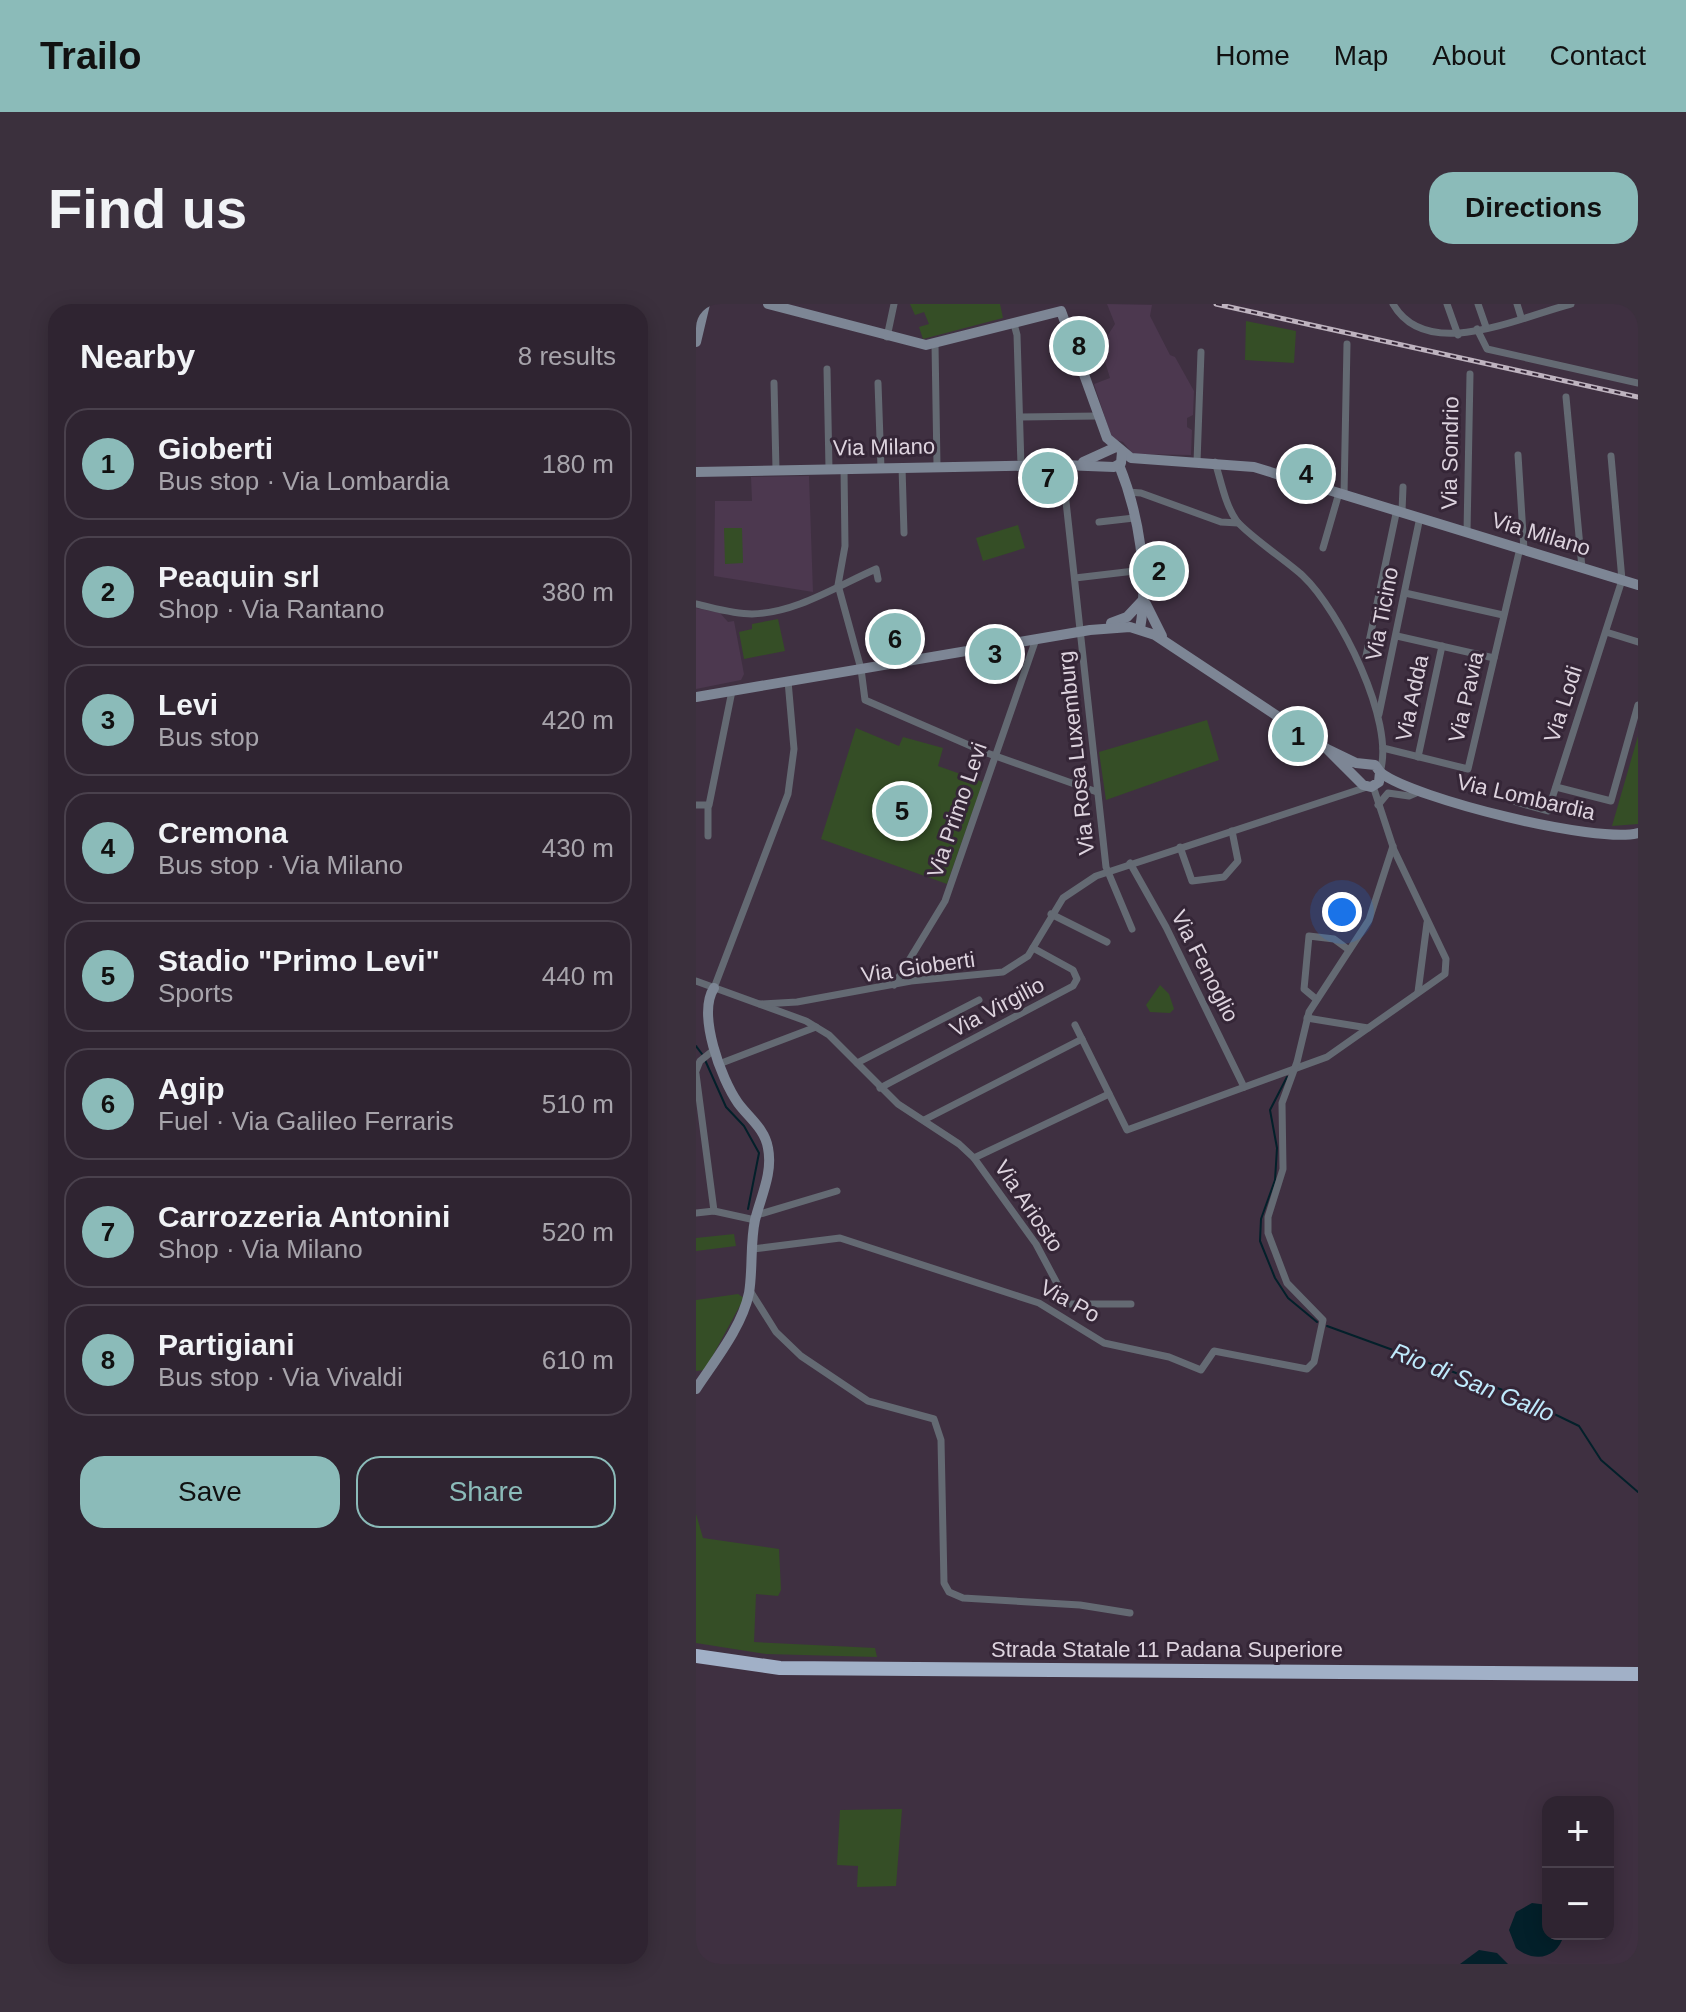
<!DOCTYPE html>
<meta charset="utf-8">
<style>
:root{--surface:#2f2431;--page:#3b303d;--text:#f1f3f6;--muted:#a7a4ab;--line:#4a414d;--accent:#8bbbb9}
body{margin:0;font-family:Arial,sans-serif;background:var(--page);color:var(--text)}
.controls{position:absolute;right:24px;bottom:24px;display:grid;overflow:hidden;border-radius:16px;box-shadow:0 4px 20px #0003}
.controls button{width:72px;height:72px;display:grid;place-items:center;padding:0;border:0;border-bottom:2px solid var(--line);background:var(--surface);color:var(--text);font:40px sans-serif}
.you{position:absolute;left:646px;top:608px;width:28px;height:28px;margin:-20px;border:6px solid #fff;border-radius:50%;background:#1a73e8;box-shadow:0 0 0 12px #1a73e833}
.badge{display:grid;place-items:center;width:52px;height:52px;border-radius:50%;background:var(--accent);color:#111;font-size:26px;font-weight:700}
.pin{position:absolute;translate:-50% -50%;border:4px solid #fff;box-shadow:0 2px 8px #0006}
.list{margin:0;padding:0;list-style:none}
h2{display:flex;justify-content:space-between;align-items:center;height:104px;margin:0;padding:0 32px;font-size:34px}
h2 small{font-size:26px;font-weight:400;color:var(--muted)}
.list li{display:grid;grid-template-columns:52px 1fr auto;gap:24px;align-items:center;box-sizing:border-box;height:112px;margin:0 16px 16px;padding:0 16px;border:2px solid var(--line);border-radius:24px}
.list b{display:block;font-size:30px;white-space:nowrap}
.list p{margin:0;font-size:26px;white-space:nowrap;color:var(--muted)}
.list em{font-size:26px;font-style:normal;color:var(--muted)}
.actions{display:flex;gap:16px;padding:24px 32px}
.actions a{flex:1;padding:18px 0;border:2px solid var(--accent);border-radius:24px;text-align:center;font-size:28px;color:var(--accent)}
.actions .main{background:var(--accent);color:#111}
.map{position:relative;flex:none;width:942px;height:1660px;overflow:hidden;border-radius:24px}
header{display:flex;align-items:center;gap:48px;box-sizing:border-box;height:112px;padding:0 40px;background:var(--accent);color:#111}
header strong{font-size:38px}
nav{display:flex;gap:44px;margin-inline-start:auto;font-size:28px}
.intro{display:flex;align-items:center;justify-content:space-between;box-sizing:border-box;height:192px;padding:0 48px}
h1{margin:0;font-size:56px}
.button{padding:20px 36px;border-radius:24px;background:var(--accent);color:#111;font-size:28px;font-weight:700}
main{display:flex;gap:48px;padding:0 48px}
aside{flex:1;background:var(--surface);border-radius:24px;box-shadow:0 4px 20px #0003}
.map>svg:first-child{display:block}
</style>
<header>
<strong>Trailo</strong>
<nav><a>Home</a><a>Map</a><a>About</a><a>Contact</a></nav>
</header>
<div class="intro"><h1>Find us</h1><a class="button">Directions</a></div>
<main>
<aside>
<h2>Nearby<small>8 results</small></h2>
<ul class="list">
<li><span class="badge">1</span><div><b>Gioberti</b><p>Bus stop · Via Lombardia</p></div><em>180 m</em></li>
<li><span class="badge">2</span><div><b>Peaquin srl</b><p>Shop · Via Rantano</p></div><em>380 m</em></li>
<li><span class="badge">3</span><div><b>Levi</b><p>Bus stop</p></div><em>420 m</em></li>
<li><span class="badge">4</span><div><b>Cremona</b><p>Bus stop · Via Milano</p></div><em>430 m</em></li>
<li><span class="badge">5</span><div><b>Stadio &quot;Primo Levi&quot;</b><p>Sports</p></div><em>440 m</em></li>
<li><span class="badge">6</span><div><b>Agip</b><p>Fuel · Via Galileo Ferraris</p></div><em>510 m</em></li>
<li><span class="badge">7</span><div><b>Carrozzeria Antonini</b><p>Shop · Via Milano</p></div><em>520 m</em></li>
<li><span class="badge">8</span><div><b>Partigiani</b><p>Bus stop · Via Vivaldi</p></div><em>610 m</em></li>
</ul>
<div class="actions"><a class="main">Save</a><a>Share</a></div>
</aside>
<div class="map">
<svg width="942" height="1660" viewBox="0 0 942 1660">
<rect width="100%" height="100%" fill="#3f3041"/>
<g fill="#4c384f">
<path d="M411 0 456 1 454 12 474 51 479 53 498 87 497 111 491 114V123L496 126 495 151 437 150 427 138 416 135 398 80 414 74 409 58 395 62 386 39 412 31 419 20Z"/>
<path d="M113 172 117 288 18 272 19 197H56L55 173Z"/>
<path d="M0 304 24 309 32 318 38 317 48 370 45 376 0 385Z"/>
</g>
<g fill="#354e26">
<path d="M214 0H304L307 14 227 35 223 23 233 20 228 8 219 11Z"/>
<path d="M550 17 600 27 598 59 549 56Z"/>
<path d="M322 221 329 244 287 257 280 234Z"/>
<path d="M28 224H46L47 259 29 260Z"/>
<path d="M82 315 89 347 48 355 43 328 56 325V320Z"/>
<path d="M511 416 523 456 410 496 403 448Z"/>
<path d="M160 424 203 442 207 433 247 444 242 462 287 478 251 580 125 535Z"/>
<path d="M942 432V520L916 522Z"/>
<path d="M464 681 473 690 478 705 474 709 454 708 450 701Z"/>
<path d="M38 930 40 942 0 947V934Z"/>
<path d="M42 990 48 994 9 1066 0 1067V996Z"/>
<path d="M0 1210 7 1234 83 1245 85 1286 82 1292 60 1290 58 1338 179 1344 181 1353 70 1350 0 1339Z"/>
<path d="M206 1505 200 1582 161 1583 162 1562 141 1561 144 1506Z"/>
</g>
<g fill="#03202a">
<path d="M836 1599 852 1601V1630H868C862 1655 838 1659 820 1644L813 1626 820 1608Z"/>
<path d="M783 1646 801 1649 812 1660H764Z"/>
</g>
<g fill="none" stroke-linecap="round" stroke-linejoin="round">
<g stroke="#03202a" stroke-width="2">
<path d="M0 742 6 750"/>
<path d="M9 756 30 803 48 822 63 849 52 905"/>
<path d="M591 773 574 806 581 844 579 876 565 915 564 937 579 974 592 994 621 1018"/>
<path d="M631 1022 815 1089 883 1122 905 1156 942 1188"/>
</g>
<g stroke="#646a73" stroke-width="7">
<path d="M697 0C731 59 824 13 875 0"/>
<path d="M751 0 762 31"/>
<path d="M782 0 790 23"/>
<path d="M821 0 825 13"/>
<path d="M318 20 321 31 325 162"/>
<path d="M781 25 791 45 942 79"/>
<path d="M191 33 198 0"/>
<path d="M239 40 241 162"/>
<path d="M131 65 133 165"/>
<path d="M78 79 80 166"/>
<path d="M182 79 185 164"/>
<path d="M870 93 886 264"/>
<path d="M325 113 402 112"/>
<path d="M822 151 828 246"/>
<path d="M501 158 505 48"/>
<path d="M519 158C525 177 529 200 540 216 549 229 592 258 607 272 643 306 700 418 684 468"/>
<path d="M366 161 410 563 436 625"/>
<path d="M206 163 208 229"/>
<path d="M148 165 149 242 142 281 165 365 169 396 291 449 401 488"/>
<path d="M432 188 445 189 525 218 542 219"/>
<path d="M648 191 651 40"/>
<path d="M706 207 707 183"/>
<path d="M403 218 438 214"/>
<path d="M771 228 774 70"/>
<path d="M627 244 643 189"/>
<path d="M379 274 447 266"/>
<path d="M709 289 807 311"/>
<path d="M0 300C18 304 37 310 56 310 100 309 141 282 180 265L182 275"/>
<path d="M910 328 942 338"/>
<path d="M701 332 798 354"/>
<path d="M670 352 701 205"/>
<path d="M683 410 724 213"/>
<path d="M687 444 772 465 824 244"/>
<path d="M722 453 746 342"/>
<path d="M860 483 915 497 942 401"/>
<path d="M820 498 852 507 926 276 915 152"/>
<path d="M0 501H13L36 387"/>
<path d="M682 501 692 489 713 492 720 489"/>
<path d="M12 532V501"/>
<path d="M484 543 496 577 528 573 542 557 536 527"/>
<path d="M434 559 470 623 548 783"/>
<path d="M355 610 411 638"/>
<path d="M0 677 110 717 133 731 202 800 263 840 278 854 340 940 372 1000H435"/>
<path d="M198 681 249 597 340 335"/>
<path d="M18 684 92 490 98 445 92 377"/>
<path d="M722 688 731 619"/>
<path d="M620 695 608 685 613 632 638 635 653 646"/>
<path d="M64 700 101 698 215 677 307 668 332 652 367 594 400 572 671 483"/>
<path d="M611 714 672 724"/>
<path d="M379 721 431 826 631 753 749 670 750 655 698 546 677 482"/>
<path d="M161 759 283 696"/>
<path d="M23 760 120 723"/>
<path d="M0 767 4 757 19 745"/>
<path d="M0 770 18 907"/>
<path d="M184 784 377 682 381 675 377 666 337 644"/>
<path d="M228 816 386 735"/>
<path d="M278 854 413 790"/>
<path d="M0 909 18 907 59 916"/>
<path d="M61 911 141 887"/>
<path d="M57 945 144 934 343 999 408 1039 473 1053 505 1066 518 1047 611 1065 618 1058 627 1016 591 979 572 929V913L587 865 586 799 601 758 613 708 673 616 697 542"/>
<path d="M53 985 80 1028 105 1052 172 1097 238 1115 245 1136 248 1279 253 1288 267 1294 384 1301 434 1309"/>
</g>
<g stroke="#7d8695" stroke-width="10">
<path d="M72 0 230 41 365 7 411 134 435 154 558 163 942 281"/>
<path d="M0 38 9 0"/>
<path d="M387 158 420 143"/>
<path d="M423 161C443 210 453 273 444 325"/>
<path d="M0 168 366 161 418 163 425 159 426 148"/>
<path d="M450 300 466 332"/>
<path d="M415 319 431 313 446 297"/>
<path d="M0 393 394 326 434 323 459 331 631 445 660 459 679 461 684 468 683 478 675 483 667 481 631 445"/>
<path d="M685 469C719 495 901 540 942 529"/>
<path d="M0 1085C19 1056 46 1023 53 989 57 965 54 939 59 916 65 892 77 869 72 844 69 825 53 814 42 799 25 775 1 710 18 684"/>
</g>
<path stroke="#a1b0c7" stroke-width="14" d="M0 1352 84 1364 942 1370"/>
<g stroke="#beb3bf" stroke-width="5">
<path id="rail" d="M520 0 942 93"/>
</g>
<use href="#rail" stroke="#352637" stroke-width="2" stroke-dasharray="6" stroke-linecap="butt"/>
</g>
<g text-anchor="middle" dominant-baseline="central" stroke-width="6" stroke-linejoin="round" paint-order="stroke">
<g font-size="22" fill="#ddd3de" stroke="#352637">
<text transform="translate(188 143) rotate(-1)">Via Milano</text>
<text transform="translate(754 149) rotate(-89)">Via Sondrio</text>
<text transform="translate(845 230) rotate(17)">Via Milano</text>
<text transform="translate(686 310) rotate(-79)">Via Ticino</text>
<text transform="translate(770 393) rotate(-77)">Via Pavia</text>
<text transform="translate(716 394) rotate(-78)">Via Adda</text>
<text transform="translate(867 400) rotate(-72)">Via Lodi</text>
<text transform="translate(380 449) rotate(-96)">Via Rosa Luxemburg</text>
<text transform="translate(830 493) rotate(13)">Via Lombardia</text>
<text transform="translate(261 506) rotate(-71)">Via Primo Levi</text>
<text transform="translate(509 662) rotate(63)">Via Fenoglio</text>
<text transform="translate(222 663) rotate(-8)">Via Gioberti</text>
<text transform="translate(301 703) rotate(-28)">Via Virgilio</text>
<text transform="translate(333 902) rotate(56)">Via Ariosto</text>
<text transform="translate(374 997) rotate(29)">Via Po</text>
<text x="471" y="1345">Strada Statale 11 Padana Superiore</text>
</g>
<g font-size="24" font-style="italic" fill="#bfeafc" stroke="#352637">
<text transform="translate(777 1078) rotate(22)">Rio di San Gallo</text>
</g>
</g>
</svg>
<div class="controls">
<button>+</button>
<button>−</button>
</div>
<div class="you"></div>
<div class="pin badge" style="left:602px;top:432px">1</div>
<div class="pin badge" style="left:463px;top:267px">2</div>
<div class="pin badge" style="left:299px;top:350px">3</div>
<div class="pin badge" style="left:610px;top:170px">4</div>
<div class="pin badge" style="left:206px;top:507px">5</div>
<div class="pin badge" style="left:199px;top:335px">6</div>
<div class="pin badge" style="left:352px;top:174px">7</div>
<div class="pin badge" style="left:383px;top:42px">8</div>
</div>
</main>
